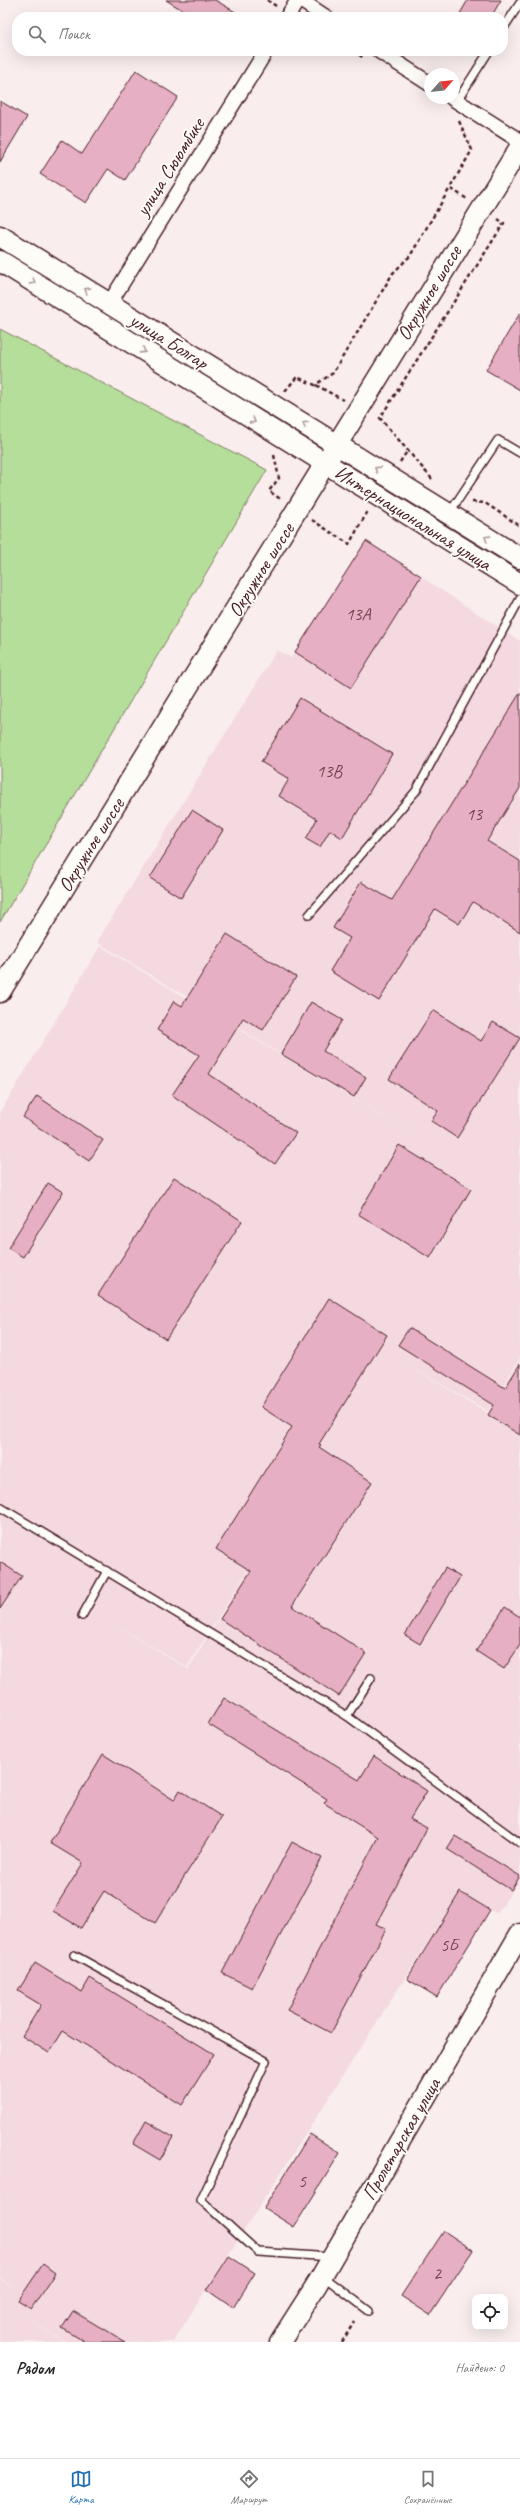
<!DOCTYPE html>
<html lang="ru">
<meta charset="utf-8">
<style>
:root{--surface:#fff;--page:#f2f2f2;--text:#222;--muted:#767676;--line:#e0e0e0;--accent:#1f6fb2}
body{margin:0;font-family:Caveat,sans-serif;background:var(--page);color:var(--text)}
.controls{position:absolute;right:12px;bottom:12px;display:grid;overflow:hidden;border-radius:8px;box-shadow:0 4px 16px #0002}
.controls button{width:36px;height:36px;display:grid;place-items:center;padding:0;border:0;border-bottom:1px solid var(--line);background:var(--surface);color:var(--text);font:20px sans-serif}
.compass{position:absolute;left:424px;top:68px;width:36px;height:36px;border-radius:50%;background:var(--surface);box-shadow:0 4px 16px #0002;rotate:63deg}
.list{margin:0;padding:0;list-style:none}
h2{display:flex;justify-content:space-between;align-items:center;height:52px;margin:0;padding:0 16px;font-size:17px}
h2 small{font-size:13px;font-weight:400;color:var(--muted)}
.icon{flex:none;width:22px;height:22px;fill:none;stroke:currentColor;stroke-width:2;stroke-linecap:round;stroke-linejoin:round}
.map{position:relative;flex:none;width:520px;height:2342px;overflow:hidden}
.search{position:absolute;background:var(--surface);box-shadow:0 4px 16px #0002;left:12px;right:12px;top:12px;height:44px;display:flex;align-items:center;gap:10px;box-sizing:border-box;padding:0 14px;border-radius:16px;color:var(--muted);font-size:15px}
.sheet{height:116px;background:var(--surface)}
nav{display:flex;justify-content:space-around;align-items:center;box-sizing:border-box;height:56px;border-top:1px solid var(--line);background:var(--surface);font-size:11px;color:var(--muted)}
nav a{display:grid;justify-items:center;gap:2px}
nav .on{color:var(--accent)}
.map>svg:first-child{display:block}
</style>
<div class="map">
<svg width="520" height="2342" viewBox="0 0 520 2342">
<rect width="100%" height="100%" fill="#f9eded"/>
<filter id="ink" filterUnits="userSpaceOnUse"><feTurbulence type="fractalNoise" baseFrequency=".025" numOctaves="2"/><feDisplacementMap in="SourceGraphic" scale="8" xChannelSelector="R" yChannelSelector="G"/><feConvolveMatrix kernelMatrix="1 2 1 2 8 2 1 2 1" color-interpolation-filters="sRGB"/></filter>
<g filter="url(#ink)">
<path fill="#f4dae0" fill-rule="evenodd" d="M366 541 520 641V1358L488 1411 408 1365 488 1413 520 1360V1879L497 1914 460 1892 173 2342H64L10 2306 13 2297 10 2306 63 2342H0V2279L17 2290 0 2278V1113L100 946 417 1137 97 942 277 650 291 658ZM489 840 505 851 459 924 451 919 459 923 504 851ZM271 1534 188 1669 107 1620 187 1667Z"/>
<path fill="#b5de9b" stroke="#807e63" d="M0 329 267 470 0 922Z"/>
<g fill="#e7afc3" stroke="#4a1f2b">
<path d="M166 0H215L244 17H194Z"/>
<path d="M468 0H501L491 17H458Z"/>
<path d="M136 70 178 97 125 180 108 169 86 203 40 174 62 140 82 154Z"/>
<path d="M0 101 27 117 0 162Z"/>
<path d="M520 313V390L486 370Z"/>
<path d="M366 541 421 576 351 688 295 652Z"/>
<path d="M520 693V788L487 841 520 861V932L473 902 459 924 435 909 379 1001 330 971 350 938 333 928 361 882 392 900Z"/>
<path d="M300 698 392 754 342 838 330 830 320 847 306 839 317 819 279 796 289 779 261 762Z"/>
<path d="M192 810 223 830 181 898 150 878Z"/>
<path d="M227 934 296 977 263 1030 243 1018 209 1074 296 1133 275 1164 172 1095 199 1055 157 1030 174 1001 182 1006Z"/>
<path d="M311 1002 342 1020 323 1051 366 1077 354 1097 281 1054Z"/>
<path d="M433 1010 481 1041 493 1022 520 1038 457 1138 431 1121 438 1111 389 1079Z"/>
<path d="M37 1096 103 1140 89 1161 23 1117Z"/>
<path d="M399 1145 471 1189 430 1258 358 1214Z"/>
<path d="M174 1177 242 1221 166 1339 98 1295Z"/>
<path d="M48 1183 63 1192 23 1257 8 1248Z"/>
<path d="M329 1298 387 1335 319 1444 321 1445 319 1447 372 1482 292 1606 366 1653 339 1696 220 1619 251 1571 216 1549 292 1427 261 1407Z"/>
<path d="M409 1328 505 1388 520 1364V1435L488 1415 494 1405 398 1345Z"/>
<path d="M0 1562 22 1576 0 1609Z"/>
<path d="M445 1568 460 1577 420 1644 405 1635Z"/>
<path d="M505 1607 520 1617V1645L504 1669 476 1651Z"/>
<path d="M224 1698 359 1780 374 1756 427 1791 410 1819 427 1828 376 1924 386 1929 331 2033 287 2010 378 1837 324 1803 327 1799 208 1724Z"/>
<path d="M103 1754 174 1800 180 1790 222 1817 155 1923 104 1891 81 1928 53 1911 83 1863 50 1843Z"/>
<path d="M455 1836 520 1876 511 1890 447 1849Z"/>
<path d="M292 1842 322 1858 252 1988 222 1973Z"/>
<path d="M460 1892 490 1910 437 1997 407 1979Z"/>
<path d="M35 1963 82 1992 90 1978 214 2054 182 2105 63 2031 49 2053 22 2036 41 2005 18 1991Z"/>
<path d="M146 2121 173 2137 160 2160 133 2144Z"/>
<path d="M310 2134 340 2153 294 2227 264 2208Z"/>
<path d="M444 2231 473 2250 430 2315 401 2296Z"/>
<path d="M229 2256 255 2273 233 2308 207 2290Z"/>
<path d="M43 2264 55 2273 31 2309 18 2301Z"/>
<path d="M73 2311 125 2342H85L62 2328Z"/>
</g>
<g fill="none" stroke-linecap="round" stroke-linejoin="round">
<g stroke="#4a1f2b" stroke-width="10">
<g id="lane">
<path d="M503 29 520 3"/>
<path d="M457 101 489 51"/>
<path d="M450 512 498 440 520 453"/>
<path d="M309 915 416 791 520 599"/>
<path d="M0 1507 347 1716 520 1843"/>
<path d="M82 1616 107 1571"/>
<path d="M347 1716 371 1678"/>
<path d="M74 1955 266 2061 201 2200 258 2252 331 2257"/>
<path d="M323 2276 369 2311"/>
</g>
</g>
<g stroke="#4a1f2b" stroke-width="17">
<g id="street">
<path d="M300 0 326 17"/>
<path d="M287 17 298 0"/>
<path d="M379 51 430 84"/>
<path d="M452 98 520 141"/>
<path d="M109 304 266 51"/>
</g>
</g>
<g stroke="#4a1f2b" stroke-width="23">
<g id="secondary">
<path d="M0 236 520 558"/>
<path d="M0 261C173 370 347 477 520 584"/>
<path d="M0 992 520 147"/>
<path d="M280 2342 317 2284 520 1934"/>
</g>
</g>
<g stroke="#4a1f2b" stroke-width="2.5" stroke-dasharray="4 3" stroke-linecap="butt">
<path d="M267 0 276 6"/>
<path d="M353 51 364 58"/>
<path d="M459 121 472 150 450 188 467 199"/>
<path d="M316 385 343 400"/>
<path d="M285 391 297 377 315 385 333 373 393 273 410 256 450 188"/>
<path d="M274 455 279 478 269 491 282 500"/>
<path d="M400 462 408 450"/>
<path d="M432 479 380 418 504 223 498 219"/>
<path d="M472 502 485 503 520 526"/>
<path d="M312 520 349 544 368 511"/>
<path d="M342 2342 354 2322"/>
</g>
<use href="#lane" stroke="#fdfcf7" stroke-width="7"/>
<use href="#street" stroke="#fdfcf7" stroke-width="14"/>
<use href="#secondary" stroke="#fdfcf7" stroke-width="20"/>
</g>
<defs><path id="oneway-chevron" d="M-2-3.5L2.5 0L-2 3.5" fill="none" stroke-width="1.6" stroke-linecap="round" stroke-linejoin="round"/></defs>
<g stroke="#ac999b">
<use href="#oneway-chevron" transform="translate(33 282) rotate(32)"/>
<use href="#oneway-chevron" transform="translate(87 290) rotate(-148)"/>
<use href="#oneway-chevron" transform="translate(143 351) rotate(32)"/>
<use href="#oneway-chevron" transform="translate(253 421) rotate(32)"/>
<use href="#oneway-chevron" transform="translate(305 424) rotate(-148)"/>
<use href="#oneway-chevron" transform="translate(377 469) rotate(-148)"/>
<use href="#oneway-chevron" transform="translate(487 538) rotate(-148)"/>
</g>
</g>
<g text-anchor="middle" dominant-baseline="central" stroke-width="4" stroke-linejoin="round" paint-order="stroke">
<g font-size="18" fill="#714351">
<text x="358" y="614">13А</text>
<text x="329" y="771">13В</text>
<text x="474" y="814">13</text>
<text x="449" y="1945">5Б</text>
<text x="302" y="2181">5</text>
<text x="437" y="2273">2</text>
</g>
<g font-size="20" fill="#4a1f2b" stroke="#fdfcf7">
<text transform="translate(170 167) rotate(-58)">улица Сююмбике</text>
<text transform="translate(429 293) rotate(-59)">Окружное шоссе</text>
<text transform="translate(169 341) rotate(32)">улица Болгар</text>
<text transform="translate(413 518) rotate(32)">Интернациональная улица</text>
<text transform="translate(261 570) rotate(-58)">Окружное шоссе</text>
<text transform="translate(91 845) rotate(-58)">Окружное шоссе</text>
<text transform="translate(401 2139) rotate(-60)">Пролетарская улица</text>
</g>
</g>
</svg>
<div class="controls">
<button><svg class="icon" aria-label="locate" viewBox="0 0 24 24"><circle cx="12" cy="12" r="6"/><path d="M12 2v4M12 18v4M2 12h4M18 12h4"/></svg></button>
</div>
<svg class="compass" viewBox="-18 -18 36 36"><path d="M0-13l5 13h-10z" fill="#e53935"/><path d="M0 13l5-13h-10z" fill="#767676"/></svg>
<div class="search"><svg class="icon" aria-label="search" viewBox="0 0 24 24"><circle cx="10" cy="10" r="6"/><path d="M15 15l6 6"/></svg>Поиск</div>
</div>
<section class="sheet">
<h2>Рядом<small>Найдено: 0</small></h2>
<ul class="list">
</ul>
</section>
<nav>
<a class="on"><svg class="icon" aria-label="map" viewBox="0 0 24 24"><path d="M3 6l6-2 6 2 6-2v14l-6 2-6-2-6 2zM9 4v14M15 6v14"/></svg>Карта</a>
<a><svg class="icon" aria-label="directions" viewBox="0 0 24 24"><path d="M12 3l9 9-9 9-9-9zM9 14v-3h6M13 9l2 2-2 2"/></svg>Маршрут</a>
<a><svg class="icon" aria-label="saved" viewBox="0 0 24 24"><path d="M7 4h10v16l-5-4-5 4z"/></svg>Сохранённые</a>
</nav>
